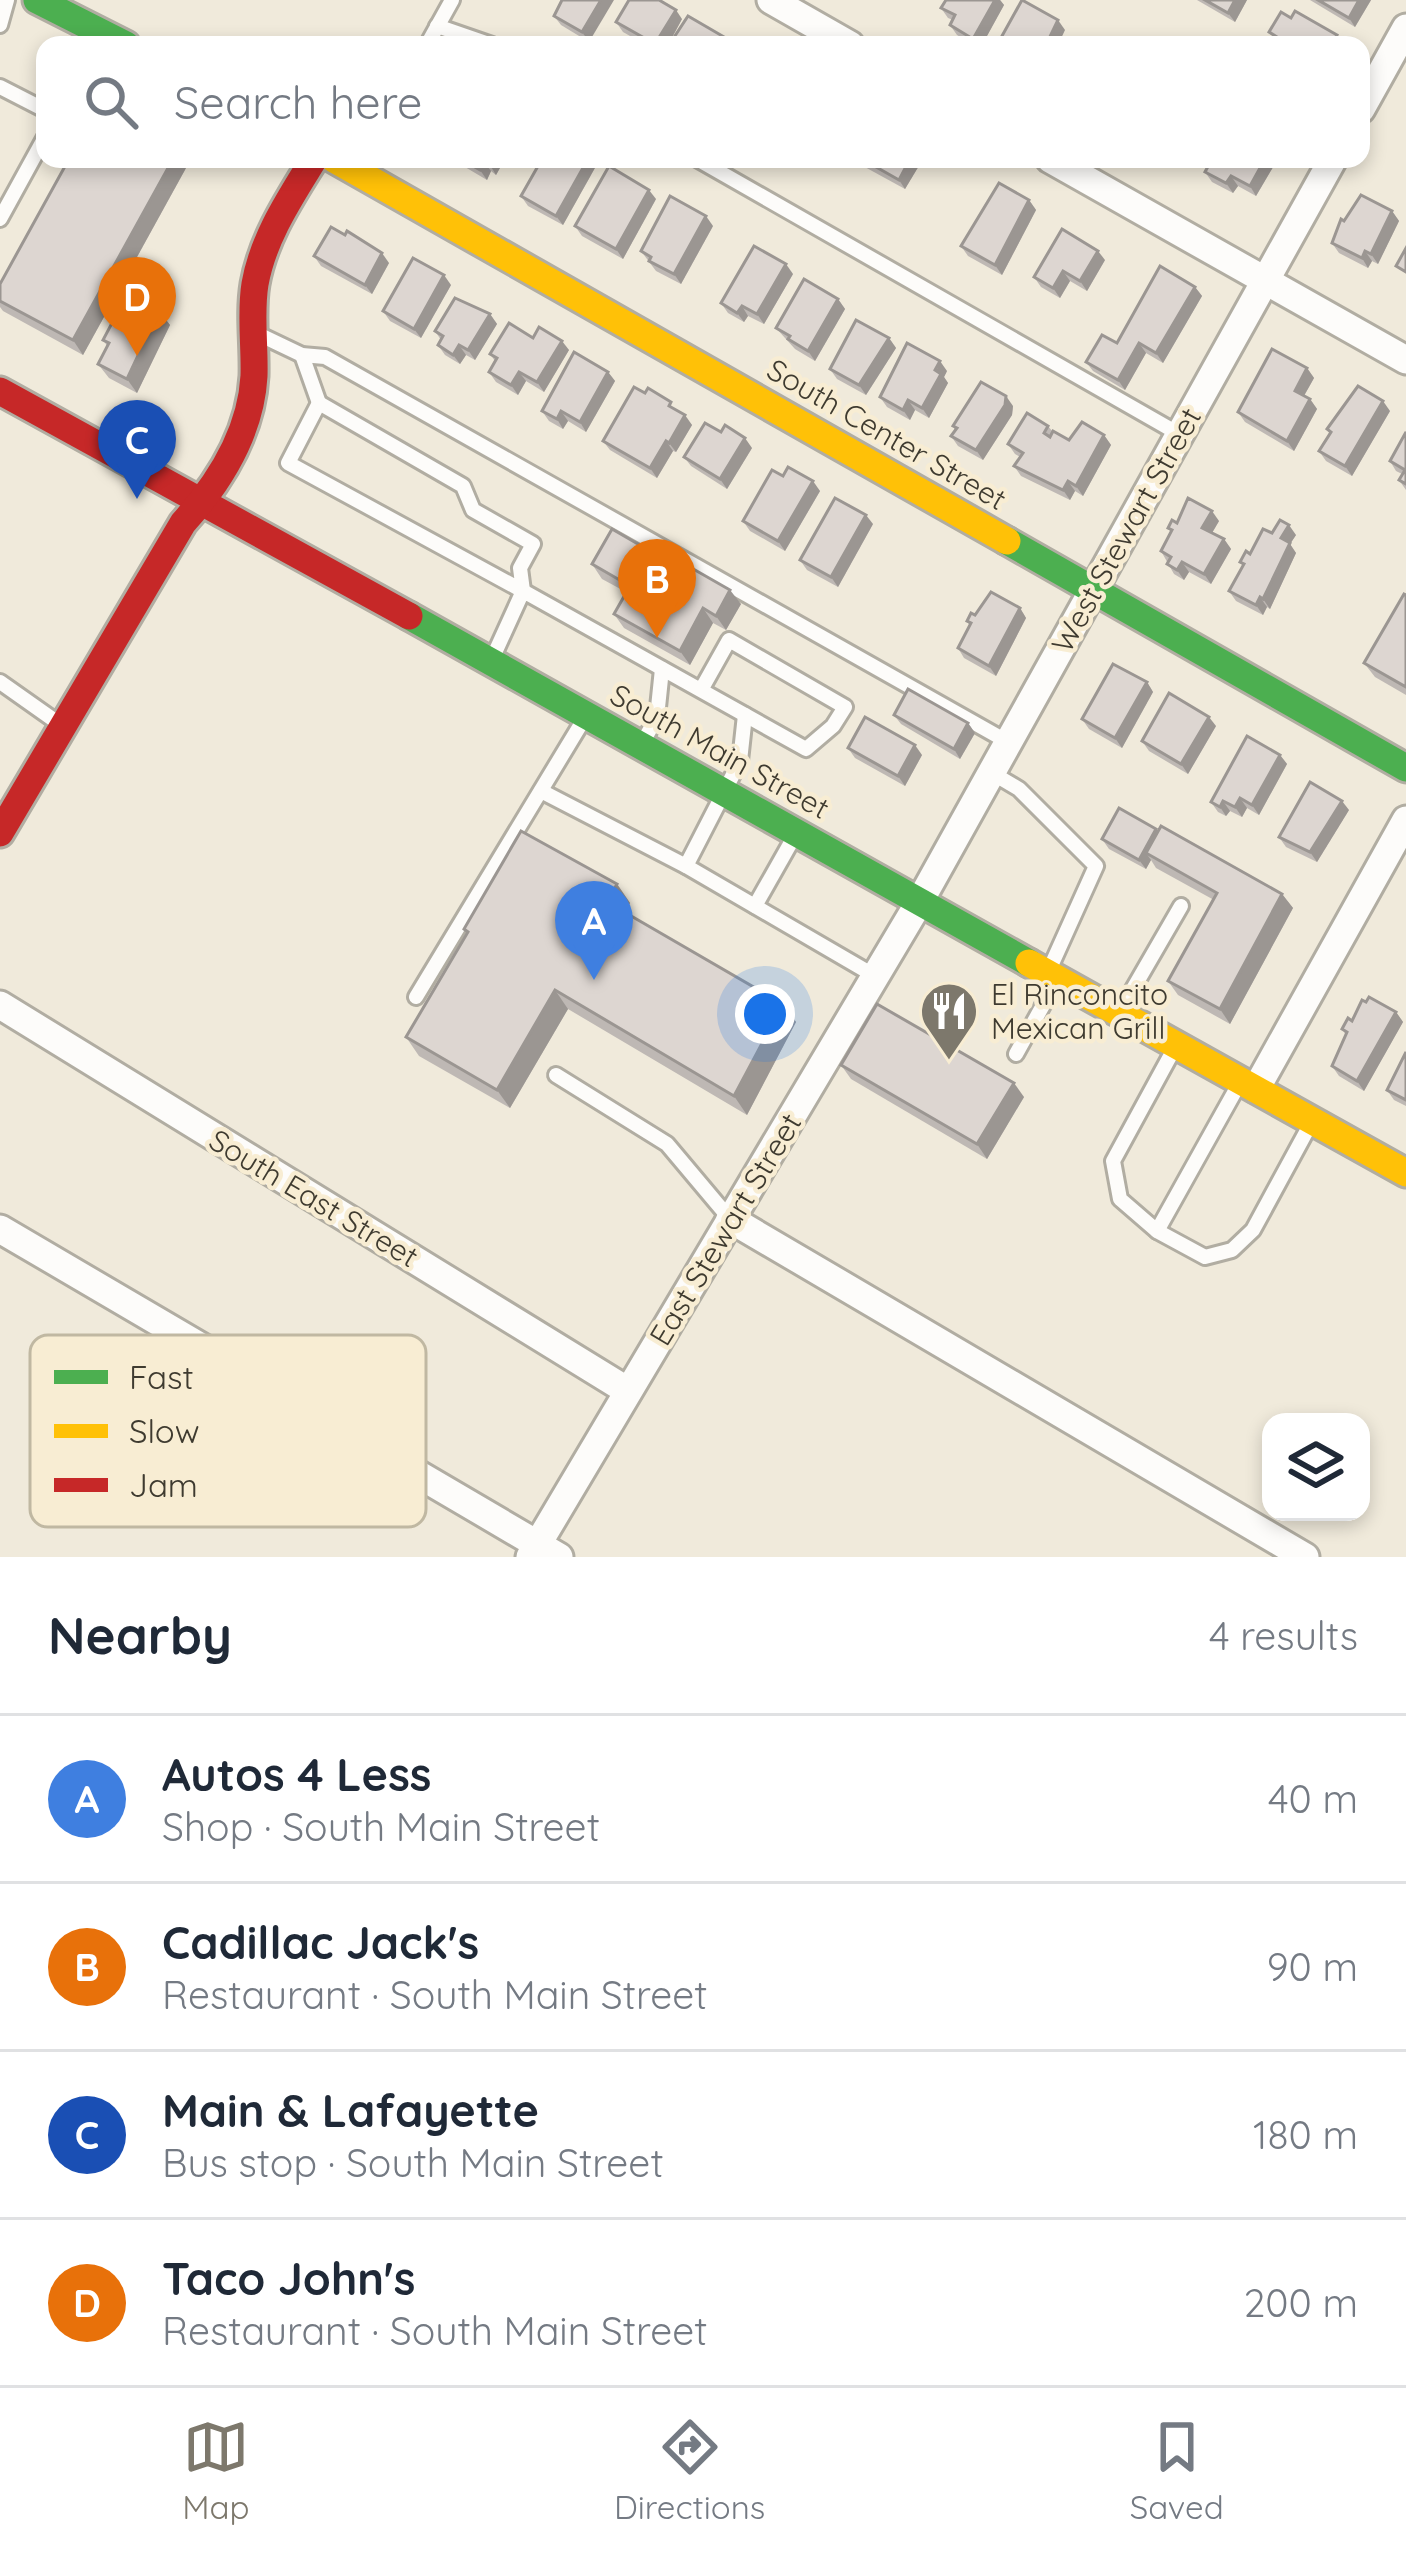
<!DOCTYPE html>
<meta charset="utf-8">
<style>
:root{--surface:#fff;--page:#f6f6f7;--text:#1f2937;--muted:#747a83;--line:#e0e1e3;--accent:#7d786c}
body{margin:0;font-family:Quicksand,sans-serif;background:var(--page);color:var(--text)}
.controls{position:absolute;right:36px;bottom:36px;display:grid;overflow:hidden;border-radius:24px;box-shadow:0 6px 18px #0003}
.controls button{width:108px;height:108px;display:grid;place-items:center;padding:0;border:0;border-bottom:3px solid var(--line);background:var(--surface);color:var(--text);font:60px sans-serif}
.you{position:absolute;left:765px;top:1014px;width:42px;height:42px;margin:-30px;border:9px solid #fff;border-radius:50%;background:#1a73e8;box-shadow:0 0 0 18px #1a73e833}
.badge{display:grid;place-items:center;width:78px;height:78px;border-radius:50%;background:var(--accent);color:#fff;font-size:39px;font-weight:700}
.pin{position:absolute;translate:-50% -99px;filter:drop-shadow(0 3px 6px #0008)}
.pin::after{content:'';position:absolute;top:63px;width:42px;height:36px;background:inherit;clip-path:polygon(0 0,100% 0,50% 100%)}
.list{margin:0;padding:0;list-style:none}
h2{display:flex;justify-content:space-between;align-items:center;height:156px;margin:0;padding:0 48px;font-size:51px}
h2 small{font-size:39px;font-weight:400;color:var(--muted)}
.list li{display:grid;grid-template-columns:78px 1fr auto;gap:36px;align-items:center;box-sizing:border-box;height:168px;padding:0 48px;border-top:3px solid var(--line)}
.list b{display:block;font-size:45px;white-space:nowrap}
.list p{margin:0;font-size:39px;white-space:nowrap;color:var(--muted)}
.list em{font-size:39px;font-style:normal;color:var(--muted)}
.icon{flex:none;width:66px;height:66px;fill:none;stroke:currentColor;stroke-width:2;stroke-linecap:round;stroke-linejoin:round}
.map{position:relative;flex:none;width:1406px;height:1557px;overflow:hidden}
.search{position:absolute;background:var(--surface);box-shadow:0 6px 18px #0003;left:36px;right:36px;top:36px;height:132px;display:flex;align-items:center;gap:30px;box-sizing:border-box;padding:0 42px;border-radius:24px;color:var(--muted);font-size:45px}
.sheet{height:828px;background:var(--surface)}
nav{display:flex;justify-content:space-around;align-items:center;box-sizing:border-box;height:168px;border-top:3px solid var(--line);background:var(--surface);font-size:33px;color:var(--muted)}
nav a{display:grid;justify-items:center;gap:6px}
nav .on{color:var(--accent)}
.map>svg:first-child{display:block}
</style>
<div class="map">
<svg width="1406" height="1557" viewBox="0 0 1406 1557">
<rect width="100%" height="100%" fill="#f0eadb"/>
<g fill="none" stroke-linecap="round" stroke-linejoin="round">
<g stroke="#b1ada2" stroke-width="20">
<g id="lane">
<path d="M0 25 7 0"/>
<path d="M437 26 492 45"/>
<path d="M427 45 452 0"/>
<path d="M0 87 45 110"/>
<path d="M697 159 1179 434"/>
<path d="M0 219 45 137"/>
<path d="M256 333 302 355 325 357 1008 742"/>
<path d="M302 355 319 403"/>
<path d="M319 403 463 486 473 510 533 544 520 568 523 591 288 463Z"/>
<path d="M493 657 523 591 806 749 833 726 845 707 729 640 701 690"/>
<path d="M0 682 61 725"/>
<path d="M745 715 740 761 686 866 875 976"/>
<path d="M644 740 657 717 662 669"/>
<path d="M992 773 1019 789 1096 866 1050 968"/>
<path d="M541 791 686 866"/>
<path d="M755 906 794 837"/>
<path d="M416 997 584 719"/>
<path d="M1122 1008 1181 906"/>
<path d="M1174 1049 1113 1161 1120 1199 1157 1231 1205 1257 1232 1250 1253 1230 1310 1125"/>
<path d="M1016 1054 1057 980"/>
<path d="M556 1075 667 1144 730 1219"/>
<path d="M1157 1231 1239 1084"/>
</g>
</g>
<g stroke="#b1ada2" stroke-width="33">
<g id="street">
<path d="M771 0 850 45"/>
<path d="M1361 109 1406 28"/>
<path d="M1050 159 1406 360"/>
<path d="M0 1005 628 1391"/>
<path d="M1256 1089 1406 820"/>
<path d="M730 1219 1305 1557"/>
<path d="M0 1229 559 1557"/>
<path d="M530 1557 920 901 1333 159"/>
</g>
</g>
<g stroke="#b1ada2" stroke-width="33">
<g id="fast">
<path d="M37 0 126 45"/>
<path d="M1007 541 1406 768"/>
<path d="M409 616 1029 963"/>
</g>
</g>
<g stroke="#b1ada2" stroke-width="33">
<g id="slow">
<path d="M334 159 1007 541"/>
<path d="M1029 963 1406 1173"/>
</g>
</g>
<g stroke="#b1ada2" stroke-width="33">
<g id="jam">
<path d="M0 391 409 616"/>
<path d="M0 833 183 523C219 483 251 432 254 376 255 345 250 314 255 284 263 238 290 198 314 159"/>
</g>
</g>
<use href="#lane" stroke="#fdfcfa" stroke-width="14"/>
<use href="#street" stroke="#fdfcfa" stroke-width="27"/>
<use href="#fast" stroke="#4caf50" stroke-width="27"/>
<use href="#slow" stroke="#ffc107" stroke-width="27"/>
<use href="#jam" stroke="#c62828" stroke-width="27"/>
</g>
<g fill="#beb8b4">
<path d="M562 0 589 42 561 25 554 16Z"/>
<path d="M946 0H1000L1004 5 982 45H974L957 35 950 25 953 20 948 18 941 8Z"/>
<path d="M1197 0H1247L1235 22Z"/>
<path d="M1310 0H1371L1355 27Z"/>
<path d="M682 19 668 45H646L623 32 616 22Z"/>
<path d="M459 159H505L496 175 491 171 487 180 465 167Z"/>
<path d="M858 159H923L905 189 863 166Z"/>
<path d="M1276 162 1256 196 1238 186 1233 193 1212 182 1205 172Z"/>
<path d="M596 166 563 225 528 206 521 196Z"/>
<path d="M186 168 83 355 3 311 0 307V284Z"/>
<path d="M656 199 623 259 582 236 575 226Z"/>
<path d="M1029 200 1036 210 1002 275 968 256 961 246Z"/>
<path d="M1392 211 1399 221 1378 264 1372 261 1368 268 1339 253 1332 243Z"/>
<path d="M713 226 681 284 656 271 641 251Z"/>
<path d="M314 256 389 263 372 294 321 266Z"/>
<path d="M1105 260 1087 291 1070 281 1060 298 1041 287 1034 277Z"/>
<path d="M793 274 764 324 748 316 744 322 728 313 721 303Z"/>
<path d="M451 285 421 338 390 321 383 311Z"/>
<path d="M1195 287 1202 296 1163 363 1146 353 1125 390 1093 371 1086 362 1117 343Z"/>
<path d="M838 299 845 309 815 361 795 349 776 328Z"/>
<path d="M159 311 170 325 137 393 109 378 98 364 108 347 103 340 143 315Z"/>
<path d="M490 314 497 324 475 360 466 355 460 364 445 355 438 345 441 340 435 331Z"/>
<path d="M533 338 569 350 544 392 526 381 518 395 496 382 489 372 495 361 490 354Z"/>
<path d="M889 338 896 348 866 395 837 379 830 369Z"/>
<path d="M1307 368 1314 378 1304 396 1310 399 1317 409 1294 451 1245 422 1238 412Z"/>
<path d="M947 371 944 377 948 383 929 418 915 410 910 420 887 407 880 397Z"/>
<path d="M608 372 615 381 586 432 568 421 563 429 549 421 542 411Z"/>
<path d="M1013 406 1012 415 983 460 958 446 951 436 955 430 953 426Z"/>
<path d="M1390 411 1352 476 1326 461 1319 451 1330 433 1327 429Z"/>
<path d="M678 412 692 425 676 452 673 451 657 478 610 450 603 441Z"/>
<path d="M1048 426 1053 432 1069 440 1104 435 1111 445 1083 496 1075 491 1070 500 1021 476 1014 466 1020 457 1015 454 1008 444Z"/>
<path d="M1406 432V490L1399 480 1402 474 1396 471 1390 461Z"/>
<path d="M752 448 727 489 691 466 684 457Z"/>
<path d="M783 476 820 491 785 551 750 531 743 521Z"/>
<path d="M1219 521 1212 533 1224 539 1231 549 1211 584 1189 572 1184 580 1174 574 1161 551 1171 532 1168 528 1177 523Z"/>
<path d="M873 524 838 587 807 570 800 560Z"/>
<path d="M1272 533 1296 535 1290 544 1296 553 1270 609 1267 607 1263 615 1236 601 1229 591 1243 566 1240 562Z"/>
<path d="M592 564 741 604 726 630 713 623 690 665 624 628 614 614 626 592 602 579Z"/>
<path d="M1406 595V695L1375 677 1364 663Z"/>
<path d="M1020 608 1026 618 996 676 964 658 958 648 970 626 967 621Z"/>
<path d="M1147 682 1153 692 1122 748 1089 729 1082 719Z"/>
<path d="M894 715 968 723 975 733 960 759 901 724Z"/>
<path d="M1216 726 1188 774 1149 751 1142 741Z"/>
<path d="M848 748 922 755 905 786 855 758Z"/>
<path d="M1280 755 1287 764 1259 815 1247 808 1242 817 1230 811 1226 816 1218 812 1211 802Z"/>
<path d="M1349 810 1317 862 1286 847 1279 837Z"/>
<path d="M1158 832 1282 894 1293 908 1230 1024 1178 995 1168 981 1214 900 1156 868 1151 860 1146 869 1109 849 1102 839Z"/>
<path d="M617 884 630 903 625 912 783 1004 796 1022 747 1115 568 1009 510 1108 419 1056 406 1037 467 934 464 929Z"/>
<path d="M1396 1012 1403 1022 1364 1091 1339 1076 1332 1066 1346 1035 1342 1029 1352 1021Z"/>
<path d="M1406 1052V1106L1394 1100 1387 1090Z"/>
<path d="M841 1065 1024 1097 987 1159 851 1079Z"/>
</g>
<g fill="#9b9692">
<path d="M601 0H614L589 42 582 32Z"/>
<path d="M995 0H1000L1004 5 982 45H978L973 39Z"/>
<path d="M1235 0H1247L1235 22 1228 13Z"/>
<path d="M1359 0H1371L1355 27 1349 18Z"/>
<path d="M676 10 682 19 668 45H656Z"/>
<path d="M1058 20 1065 30 1058 45H1046Z"/>
<path d="M1337 35 1344 45H1331Z"/>
<path d="M173 159H180L186 168 83 355 73 340Z"/>
<path d="M493 159H505L496 175 490 165Z"/>
<path d="M588 159H591L596 166 563 225 556 216Z"/>
<path d="M910 159H923L905 189 899 180Z"/>
<path d="M1265 159H1274L1276 162 1256 196 1250 186Z"/>
<path d="M484 162 491 171 487 180 480 170Z"/>
<path d="M1231 176 1238 186 1233 193 1226 183Z"/>
<path d="M649 190 656 199 623 259 616 249Z"/>
<path d="M1029 200 1036 210 1002 275 995 265Z"/>
<path d="M1392 211 1399 221 1378 264 1371 254Z"/>
<path d="M706 216 713 226 681 284 674 274Z"/>
<path d="M1098 251 1105 260 1087 291 1080 281Z"/>
<path d="M1365 251 1372 261 1368 268 1362 258Z"/>
<path d="M382 253 389 263 372 294 365 285Z"/>
<path d="M786 264 793 274 764 324 757 314Z"/>
<path d="M1063 271 1070 281 1060 298 1053 288Z"/>
<path d="M444 275 451 285 421 338 414 329Z"/>
<path d="M1195 287 1202 296 1163 363 1156 353Z"/>
<path d="M838 299 845 309 815 361 808 351Z"/>
<path d="M742 306 748 316 744 322 737 313Z"/>
<path d="M159 311 170 325 137 393 127 379Z"/>
<path d="M490 314 497 324 475 360 468 350Z"/>
<path d="M889 338 896 348 866 395 859 385Z"/>
<path d="M562 341 569 350 544 392 537 382Z"/>
<path d="M1139 343 1146 353 1125 390 1118 380Z"/>
<path d="M459 345 466 355 460 364 453 355Z"/>
<path d="M940 361 947 371 944 377 948 383 929 418 922 408Z"/>
<path d="M1307 368 1314 378 1301 401 1295 391Z"/>
<path d="M519 372 526 381 518 395 511 385Z"/>
<path d="M608 372 615 381 586 432 580 422Z"/>
<path d="M1006 396 1013 406 1012 415 983 460 976 450Z"/>
<path d="M1310 399 1317 409 1294 451 1287 441Z"/>
<path d="M908 400 915 410 910 420 903 410Z"/>
<path d="M1383 401 1390 411 1352 476 1345 466Z"/>
<path d="M561 411 568 421 563 429 557 419Z"/>
<path d="M685 415 692 425 676 452 669 443Z"/>
<path d="M1104 435 1111 445 1083 496 1076 486Z"/>
<path d="M745 438 752 448 727 489 720 479Z"/>
<path d="M666 441 673 451 657 478 650 468Z"/>
<path d="M813 481 820 491 785 551 778 541Z"/>
<path d="M1068 481 1075 491 1070 500 1063 490Z"/>
<path d="M1212 511 1219 521 1209 538 1202 528Z"/>
<path d="M866 515 873 524 838 587 831 577Z"/>
<path d="M1289 525 1296 535 1290 544 1296 553 1270 609 1263 599 1281 538Z"/>
<path d="M1224 539 1231 549 1211 584 1204 574Z"/>
<path d="M1182 562 1189 572 1184 580 1177 570Z"/>
<path d="M730 590 741 604 726 630 716 616Z"/>
<path d="M1260 597 1267 607 1263 615 1256 605Z"/>
<path d="M703 608 713 623 690 665 680 651Z"/>
<path d="M1020 608 1026 618 996 676 989 666Z"/>
<path d="M1147 682 1153 692 1122 748 1115 738Z"/>
<path d="M1209 717 1216 726 1188 774 1181 764Z"/>
<path d="M968 723 975 733 960 759 954 749Z"/>
<path d="M915 745 922 755 905 786 898 776Z"/>
<path d="M1280 755 1287 764 1259 815 1252 805Z"/>
<path d="M1240 798 1247 808 1242 817 1235 807Z"/>
<path d="M1223 801 1230 811 1226 816 1220 807Z"/>
<path d="M1342 801 1349 810 1317 862 1310 852Z"/>
<path d="M1156 829 1163 839 1146 853 1151 860 1146 869 1139 860Z"/>
<path d="M617 884 630 903 620 921 607 902Z"/>
<path d="M1282 894 1293 908 1230 1024 1220 1009Z"/>
<path d="M555 990 568 1009 510 1108 497 1090Z"/>
<path d="M783 1004 796 1022 747 1115 734 1096Z"/>
<path d="M1396 1012 1403 1022 1364 1091 1357 1081Z"/>
<path d="M1014 1083 1024 1097 987 1159 977 1144Z"/>
</g>
<g fill="#ddd6d1" stroke="#9b9692" stroke-width="3">
<path d="M562 0H601L582 32 554 16Z"/>
<path d="M629 0H659L676 10 655 44 616 22Z"/>
<path d="M946 0H995L973 39 950 25 955 15 941 8Z"/>
<path d="M1022 0 1058 20 1046 45H997Z"/>
<path d="M1205 0H1235L1228 13Z"/>
<path d="M1318 0H1359L1349 18Z"/>
<path d="M1295 11 1337 35 1331 45H1276L1280 39 1269 32 1281 12 1291 18Z"/>
<path d="M688 16 731 41 729 45H669Z"/>
<path d="M69 159H173L73 340 0 301V284Z"/>
<path d="M461 159H493L490 165 484 162 480 170Z"/>
<path d="M542 159H588L556 216 521 196Z"/>
<path d="M862 159H910L899 180Z"/>
<path d="M1212 159H1265L1250 186 1231 176 1226 183 1205 172Z"/>
<path d="M609 166 649 190 616 249 575 226Z"/>
<path d="M999 183 1029 200 995 265 961 246Z"/>
<path d="M1361 195 1392 211 1371 254 1365 251 1362 258 1332 243 1341 219 1344 221Z"/>
<path d="M670 196 706 216 674 274 649 261 651 257 641 251Z"/>
<path d="M331 227 345 235 347 231 382 253 365 285 314 256Z"/>
<path d="M1062 229 1098 251 1080 281 1063 271 1053 288 1034 277Z"/>
<path d="M754 246 786 264 757 314 742 306 737 313 721 303Z"/>
<path d="M1406 248V272L1396 266Z"/>
<path d="M413 258 444 275 414 329 383 311Z"/>
<path d="M1160 266 1195 287 1156 353 1139 343 1118 380 1086 362 1102 335 1117 343Z"/>
<path d="M804 279 838 299 808 351 788 339 790 336 776 328Z"/>
<path d="M455 298 490 314 468 350 459 345 453 355 438 345 443 336 435 331Z"/>
<path d="M122 304 143 315 148 305 159 311 127 379 98 364 109 343 103 340Z"/>
<path d="M856 320 889 338 859 385 830 369Z"/>
<path d="M509 323 533 338 539 327 562 341 537 382 519 372 511 385 489 372 497 358 490 354Z"/>
<path d="M907 343 940 361 935 370 941 374 922 408 908 400 903 410 880 397Z"/>
<path d="M1272 349 1307 368 1295 391 1310 399 1287 441 1238 412Z"/>
<path d="M574 352 608 372 580 422 561 411 557 419 542 411Z"/>
<path d="M981 382 1006 396 1005 405 976 450 951 436 957 428 953 426Z"/>
<path d="M1358 386 1383 401 1345 466 1319 451 1331 432 1327 429Z"/>
<path d="M634 387 645 393 648 388 671 402 669 406 685 415 669 443 666 441 650 468 603 441Z"/>
<path d="M1027 413 1048 426 1044 433 1050 437 1053 431 1069 440 1082 422 1104 435 1076 486 1068 481 1063 490 1014 466 1023 453 1008 444Z"/>
<path d="M705 423 721 432 725 425 745 438 720 479 684 457Z"/>
<path d="M1406 432V484L1399 480 1405 470 1390 461Z"/>
<path d="M788 467 813 481 778 541 743 521 772 470 783 476Z"/>
<path d="M835 498 866 515 831 577 800 560Z"/>
<path d="M1188 498 1212 511 1202 528 1224 539 1204 574 1182 562 1177 570 1167 564 1171 557 1161 551 1172 530 1168 528 1172 520 1177 523Z"/>
<path d="M1280 520 1289 525 1281 538 1290 543 1263 599 1260 597 1256 605 1229 591 1244 564 1240 562 1246 551 1250 554 1263 529 1272 533Z"/>
<path d="M612 529 650 551 653 546 730 590 716 616 703 608 680 651 614 614 630 586 592 564Z"/>
<path d="M991 592 1020 608 989 666 958 648 971 623 967 621 971 613 975 615Z"/>
<path d="M1404 594 1406 595V687L1364 663Z"/>
<path d="M1113 664 1147 682 1115 738 1082 719Z"/>
<path d="M908 689 968 723 954 749 894 715Z"/>
<path d="M1169 693 1209 717 1181 764 1142 741Z"/>
<path d="M865 717 915 745 898 776 848 748Z"/>
<path d="M1247 736 1280 755 1252 805 1240 798 1235 807 1223 801 1220 807 1211 802Z"/>
<path d="M1310 782 1342 801 1310 852 1279 837Z"/>
<path d="M1119 808 1156 829 1139 860 1102 839Z"/>
<path d="M1161 826 1282 894 1220 1009 1168 981 1217 893 1146 853Z"/>
<path d="M521 831 617 884 607 902 783 1004 734 1096 555 990 497 1090 406 1037 468 932 464 929Z"/>
<path d="M1369 997 1396 1012 1357 1081 1332 1066 1347 1032 1342 1029 1348 1018 1352 1021 1362 1000 1366 1002Z"/>
<path d="M877 1004 1014 1083 977 1144 841 1065Z"/>
<path d="M1406 1052V1100L1387 1090Z"/>
</g>
<defs>
<g id="restaurant-pin" transform="scale(3)"><path d="M0 17L-7.5 6A9.5 9.5 0 1 1 7.5 6Z" fill="#7d786c" stroke="#f8edd3"/><path d="M-5-6h1v4h1v-4h1v4h1v-4h1v5L-1.5 .5V6h-2V.5L-5-1ZM5-6V6H3V1.5H1.5Q1.5-4 5-6Z" fill="#fff"/></g>
</defs>
<g fill-rule="evenodd">
<use href="#restaurant-pin" x="949" y="1011"/>
</g>
<g text-anchor="middle" dominant-baseline="central" stroke-width="9" stroke-linejoin="round" paint-order="stroke">
<g font-size="30" fill="#3f3b30" stroke="#f8edd3">
<text transform="translate(887 434) rotate(30)">South Center Street</text>
<text transform="translate(1126 530) rotate(-61)">West Stewart Street</text>
<text transform="translate(720 751) rotate(29)">South Main Street</text>
<text transform="translate(314 1198) rotate(31)">South East Street</text>
<text transform="translate(725 1229) rotate(-59)">East Stewart Street</text>
</g>
<g font-size="30" fill="#3f3b30" stroke="#f8edd3" text-anchor="start">
<text x="991" y="994">El Rinconcito<tspan x="991" dy="34">Mexican Grill</tspan></text>
</g>
</g>
<rect x="30" y="1335" width="396" height="192" rx="18" fill="#f8edd3" stroke="#c0b8a2" stroke-width="3"/>
<rect x="54" y="1370" width="54" height="14" fill="#4caf50"/>
<rect x="54" y="1424" width="54" height="14" fill="#ffc107"/>
<rect x="54" y="1478" width="54" height="14" fill="#c62828"/>
<g font-size="33" fill="#3f3b30">
<text x="129" y="1389">Fast</text>
<text x="129" y="1443">Slow</text>
<text x="129" y="1497">Jam</text>
</g>
</svg>
<div class="controls">
<button><svg class="icon" aria-label="layers" viewBox="0 0 24 24"><path d="M12 4l9 5-9 5-9-5zM3 14l9 5 9-5"/></svg></button>
</div>
<div class="you"></div>
<div class="pin badge" style="left:594px;top:980px;background:#3f7fe0">A</div>
<div class="pin badge" style="left:657px;top:638px;background:#e8710a">B</div>
<div class="pin badge" style="left:137px;top:499px;background:#1a4fb4">C</div>
<div class="pin badge" style="left:137px;top:356px;background:#e8710a">D</div>
<div class="search"><svg class="icon" aria-label="search" viewBox="0 0 24 24"><circle cx="10" cy="10" r="6"/><path d="M15 15l6 6"/></svg>Search here</div>
</div>
<section class="sheet">
<h2>Nearby<small>4 results</small></h2>
<ul class="list">
<li><span class="badge" style="background:#3f7fe0">A</span><div><b>Autos 4 Less</b><p>Shop · South Main Street</p></div><em>40 m</em></li>
<li><span class="badge" style="background:#e8710a">B</span><div><b>Cadillac Jack's</b><p>Restaurant · South Main Street</p></div><em>90 m</em></li>
<li><span class="badge" style="background:#1a4fb4">C</span><div><b>Main &amp; Lafayette</b><p>Bus stop · South Main Street</p></div><em>180 m</em></li>
<li><span class="badge" style="background:#e8710a">D</span><div><b>Taco John's</b><p>Restaurant · South Main Street</p></div><em>200 m</em></li>
</ul>
</section>
<nav>
<a class="on"><svg class="icon" aria-label="map" viewBox="0 0 24 24"><path d="M3 6l6-2 6 2 6-2v14l-6 2-6-2-6 2zM9 4v14M15 6v14"/></svg>Map</a>
<a><svg class="icon" aria-label="directions" viewBox="0 0 24 24"><path d="M12 3l9 9-9 9-9-9zM9 14v-3h6M13 9l2 2-2 2"/></svg>Directions</a>
<a><svg class="icon" aria-label="saved" viewBox="0 0 24 24"><path d="M7 4h10v16l-5-4-5 4z"/></svg>Saved</a>
</nav>
